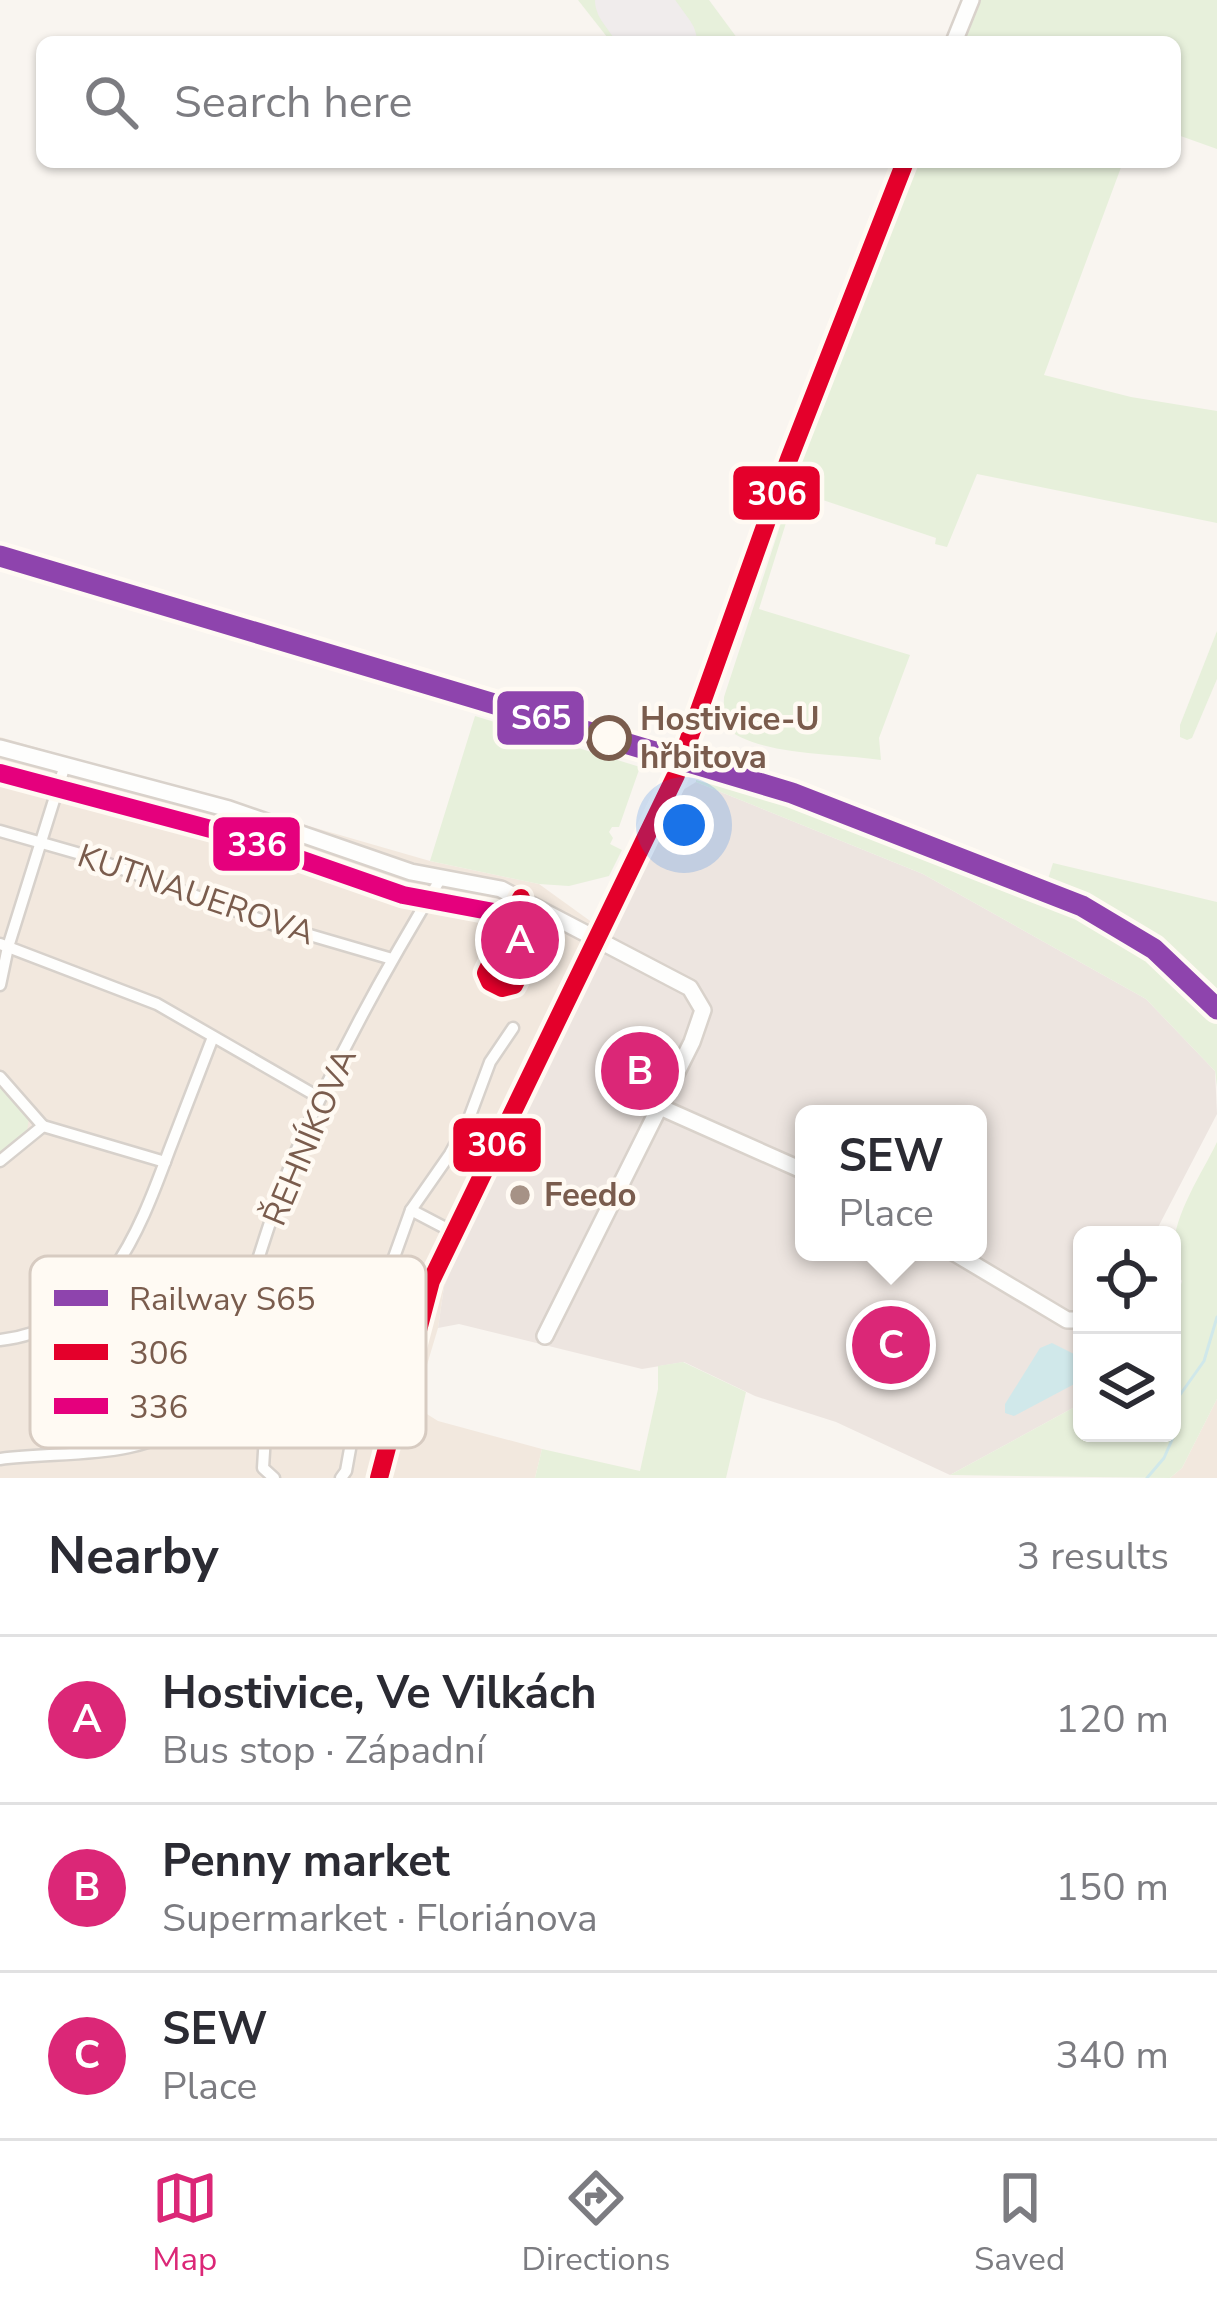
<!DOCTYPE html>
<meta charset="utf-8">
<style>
:root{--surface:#fff;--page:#f7f7f7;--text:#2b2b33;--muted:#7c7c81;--line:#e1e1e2;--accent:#db2777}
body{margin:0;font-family:"Nunito Sans",sans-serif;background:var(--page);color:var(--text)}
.controls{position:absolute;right:36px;bottom:36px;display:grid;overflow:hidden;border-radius:18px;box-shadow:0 3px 9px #0004}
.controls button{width:108px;height:108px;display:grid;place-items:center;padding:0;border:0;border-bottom:3px solid var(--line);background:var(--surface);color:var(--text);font:60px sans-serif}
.you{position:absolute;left:684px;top:825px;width:42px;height:42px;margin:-30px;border:9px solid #fff;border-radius:50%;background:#1a73e8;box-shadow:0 0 0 18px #1a73e833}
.badge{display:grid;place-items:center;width:78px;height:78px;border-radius:50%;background:var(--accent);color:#fff;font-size:39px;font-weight:700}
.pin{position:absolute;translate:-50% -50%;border:6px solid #fff;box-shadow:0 3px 12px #0006}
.popup{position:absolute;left:795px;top:1105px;width:192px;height:156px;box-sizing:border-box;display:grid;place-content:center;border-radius:18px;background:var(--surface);filter:drop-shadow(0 3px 9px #0005);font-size:39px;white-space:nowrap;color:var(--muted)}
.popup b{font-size:45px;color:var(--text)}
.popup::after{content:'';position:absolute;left:50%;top:100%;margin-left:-24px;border:24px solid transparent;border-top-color:var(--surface)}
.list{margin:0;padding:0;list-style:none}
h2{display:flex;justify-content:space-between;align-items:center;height:156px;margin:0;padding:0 48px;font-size:51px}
h2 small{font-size:39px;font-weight:400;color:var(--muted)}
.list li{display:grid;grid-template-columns:78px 1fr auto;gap:36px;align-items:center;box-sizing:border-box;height:168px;padding:0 48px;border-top:3px solid var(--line)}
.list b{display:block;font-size:45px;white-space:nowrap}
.list p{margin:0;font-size:39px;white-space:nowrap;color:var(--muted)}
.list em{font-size:39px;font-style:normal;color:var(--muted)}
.icon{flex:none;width:66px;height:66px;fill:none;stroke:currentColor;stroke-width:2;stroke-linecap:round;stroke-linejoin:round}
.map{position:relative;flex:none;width:1217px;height:1478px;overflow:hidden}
.search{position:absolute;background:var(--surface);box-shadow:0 3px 9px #0004;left:36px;right:36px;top:36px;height:132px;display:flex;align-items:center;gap:30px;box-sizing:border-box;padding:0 42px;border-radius:18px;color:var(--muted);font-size:45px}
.sheet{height:660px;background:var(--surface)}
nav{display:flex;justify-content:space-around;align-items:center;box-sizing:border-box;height:168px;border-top:3px solid var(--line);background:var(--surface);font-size:33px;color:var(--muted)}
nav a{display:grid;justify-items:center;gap:6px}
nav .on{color:var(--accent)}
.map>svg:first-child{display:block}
</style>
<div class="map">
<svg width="1217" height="1478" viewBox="0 0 1217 1478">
<rect width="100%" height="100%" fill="#f9f5f0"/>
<g fill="#f2e8de">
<path d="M0 737 430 861 539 884 611 936 465 1232 444 1287 438 1328 418 1395 422 1411 438 1421 542 1449 535 1478H0Z"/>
<path d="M1217 1399V1478H1170L1182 1468Z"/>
</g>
<path fill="#ede5e0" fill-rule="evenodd" d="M696 782 923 874 1146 999 1215 1071 1217 1114 1154 1235H1082V1403L950 1475 836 1422 755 1396 684 1362 642 1369 459 1324 438 1328 444 1287 465 1232 683 790ZM804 1114H978V1252H804Z"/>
<g fill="#e7f0db">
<path d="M578 0H709L740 42H611Z"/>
<path d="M981 0H1217V149L1175 134V42H964Z"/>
<path d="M918 162H1123L1044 375 1131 397 1217 411V523L977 474 947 547 935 544 936 538 796 491 759 609 910 655 879 738 881 760C837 753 753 756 723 725L724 697 797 474Z"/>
<path d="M1217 631V679L1192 738 1187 740 1180 737V725Z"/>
<path d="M475 716 640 767 619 827H612L609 832 613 838 610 844 622 850 609 876 569 886 539 884 430 861Z"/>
<path d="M696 773C728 783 761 791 793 802 827 815 860 831 894 844 1022 892 1125 909 1217 1022V1087L1215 1071 1146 999 923 874 696 782Z"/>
<path d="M1053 863 1217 902V996C1173 942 1111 907 1048 879Z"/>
<path d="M0 1082 29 1118 27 1131 0 1154Z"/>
<path d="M1217 1142V1399L1182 1468 1170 1478 950 1475 1082 1403V1433H1172V1318L1182 1281C1155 1240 1198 1182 1217 1142Z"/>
<path d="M683 1362 746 1392 726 1478H535L542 1449 640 1471 658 1389V1366Z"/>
</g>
<path fill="#d0e8ea" d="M1052 1343 1082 1358V1380L1014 1416 1005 1413V1404L1040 1348Z"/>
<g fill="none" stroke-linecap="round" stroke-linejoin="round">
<path stroke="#d0e8ea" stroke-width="3" d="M1147 1478 1164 1458 1175 1433 1177 1399 1204 1361 1217 1317"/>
<path stroke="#f0ecec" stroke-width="72" d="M631 0 661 42"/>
<g stroke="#d7d1cb" stroke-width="15">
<g id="street">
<path d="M0 831 84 855 272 924 392 959"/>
<path d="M0 944 157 1004 320 1098"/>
<path d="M0 985 8 947 65 765"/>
<path d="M0 1077 43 1126 0 1161"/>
<path d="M43 1126 165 1162"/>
<path d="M411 1210 453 1232"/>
<path d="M91 1299 137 1346 209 1402 259 1422 265 1435 263 1468 274 1478"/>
<path d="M0 1340C102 1329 138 1235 169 1151 184 1113 198 1075 213 1037"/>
<path d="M0 1459C64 1450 141 1462 193 1417 225 1390 230 1348 242 1310 259 1258 274 1204 295 1154 336 1058 387 966 441 878"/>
<path d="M341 1478 346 1471 359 1399 376 1362 393 1260 411 1210 450 1154 468 1121 490 1062 513 1028"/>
</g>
</g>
<g stroke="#d9d2cb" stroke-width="20">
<g id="secondary">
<path d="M954 42 971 0"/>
<path d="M0 748 229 809 411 872 501 889 690 988 703 1010 692 1042 545 1336"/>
<path d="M660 1107 804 1171"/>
<path d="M953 1252 1067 1320H1082"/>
<path d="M379 1478 431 1281 469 1196 676 775 789 459 905 162"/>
</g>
</g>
<use href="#street" stroke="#fefefd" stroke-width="10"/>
<use href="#secondary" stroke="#fefefd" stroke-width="15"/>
<g stroke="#fffaf3" stroke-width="27">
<g id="bus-1">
<path d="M508 924 520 973 514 985 502 988 490 982 486 973 521 898"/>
<path d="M379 1478 431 1281 676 775 789 459 905 162"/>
</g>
</g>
<g stroke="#fffaf3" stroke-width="27">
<path id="bus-2" d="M0 773 222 832 403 895 494 912 511 920"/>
</g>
<use href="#bus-1" stroke="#e4002b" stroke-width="18"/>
<use href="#bus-2" stroke="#e5007d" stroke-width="18"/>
<g stroke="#fffaf3" stroke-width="30">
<path id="rail-1" d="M0 556 792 793 1082 906 1154 949 1217 1009"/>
</g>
<use href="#rail-1" stroke="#8e44ad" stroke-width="21"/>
</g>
<circle fill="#fffaf3" stroke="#7a5c4d" stroke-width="6" cx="609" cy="738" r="20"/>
<circle fill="#a69286" stroke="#fffaf3" stroke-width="4.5" cx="520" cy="1195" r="12"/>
<g text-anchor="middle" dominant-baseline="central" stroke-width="9" stroke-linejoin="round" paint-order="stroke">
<g font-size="33" font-weight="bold" fill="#7a5c4d" stroke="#fffaf3" text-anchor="start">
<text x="640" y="719">Hostivice-U<tspan x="640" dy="38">hřbitova</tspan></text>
</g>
<g font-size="33" fill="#7a5c4d" stroke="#fffaf3">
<text transform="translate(196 895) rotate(19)">KUTNAUEROVA</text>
<text transform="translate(310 1137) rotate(-67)">ŘEHNÍKOVA</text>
</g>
<g font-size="33" font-weight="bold" fill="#7a5c4d" stroke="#fffaf3" text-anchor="start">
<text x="544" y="1195">Feedo</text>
</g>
</g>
<rect x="30" y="1256" width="396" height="192" rx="18" fill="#fffaf3" stroke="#d7cbc1" stroke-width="3"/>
<rect x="54" y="1290" width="54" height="16" fill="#8e44ad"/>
<rect x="54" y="1344" width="54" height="16" fill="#e4002b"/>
<rect x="54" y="1398" width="54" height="16" fill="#e5007d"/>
<g font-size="33" fill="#7a5c4d">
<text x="129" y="1310">Railway S65</text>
<text x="129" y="1364">306</text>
<text x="129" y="1418">336</text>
</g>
<g stroke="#fffaf3" stroke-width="4.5">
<rect x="731" y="464" width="91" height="58" rx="12" fill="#e4002b"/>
<rect x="495" y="689" width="91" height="58" rx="12" fill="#8e44ad"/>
<rect x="211" y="815" width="91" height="58" rx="12" fill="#e5007d"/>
<rect x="451" y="1116" width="92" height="58" rx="12" fill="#e4002b"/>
</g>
<g font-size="33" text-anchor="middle" font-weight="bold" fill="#fff">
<text x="777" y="505">306</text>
<text x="541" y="729">S65</text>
<text x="257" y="856">336</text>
<text x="497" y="1156">306</text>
</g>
</svg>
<div class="controls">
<button><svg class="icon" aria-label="locate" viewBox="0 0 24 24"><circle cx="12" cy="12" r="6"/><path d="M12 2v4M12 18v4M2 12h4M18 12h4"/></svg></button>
<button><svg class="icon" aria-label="layers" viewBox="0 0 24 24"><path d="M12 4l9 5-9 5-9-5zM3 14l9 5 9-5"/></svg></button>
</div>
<div class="you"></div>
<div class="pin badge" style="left:520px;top:940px">A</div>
<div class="pin badge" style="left:640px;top:1071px">B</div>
<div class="pin badge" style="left:891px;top:1345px">C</div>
<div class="popup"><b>SEW</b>Place</div>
<div class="search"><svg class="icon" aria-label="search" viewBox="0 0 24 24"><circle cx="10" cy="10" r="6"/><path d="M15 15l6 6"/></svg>Search here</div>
</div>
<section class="sheet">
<h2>Nearby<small>3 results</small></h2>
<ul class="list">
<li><span class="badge">A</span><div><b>Hostivice, Ve Vilkách</b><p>Bus stop · Západní</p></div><em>120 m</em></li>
<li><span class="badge">B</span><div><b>Penny market</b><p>Supermarket · Floriánova</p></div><em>150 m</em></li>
<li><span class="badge">C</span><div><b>SEW</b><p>Place</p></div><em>340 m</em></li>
</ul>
</section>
<nav>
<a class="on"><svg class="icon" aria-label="map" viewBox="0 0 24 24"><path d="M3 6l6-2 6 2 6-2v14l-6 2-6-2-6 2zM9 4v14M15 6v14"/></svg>Map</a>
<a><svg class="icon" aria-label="directions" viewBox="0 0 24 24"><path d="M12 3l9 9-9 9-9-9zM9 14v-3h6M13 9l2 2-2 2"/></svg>Directions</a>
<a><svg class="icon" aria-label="saved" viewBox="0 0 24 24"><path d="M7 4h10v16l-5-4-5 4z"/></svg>Saved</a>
</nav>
